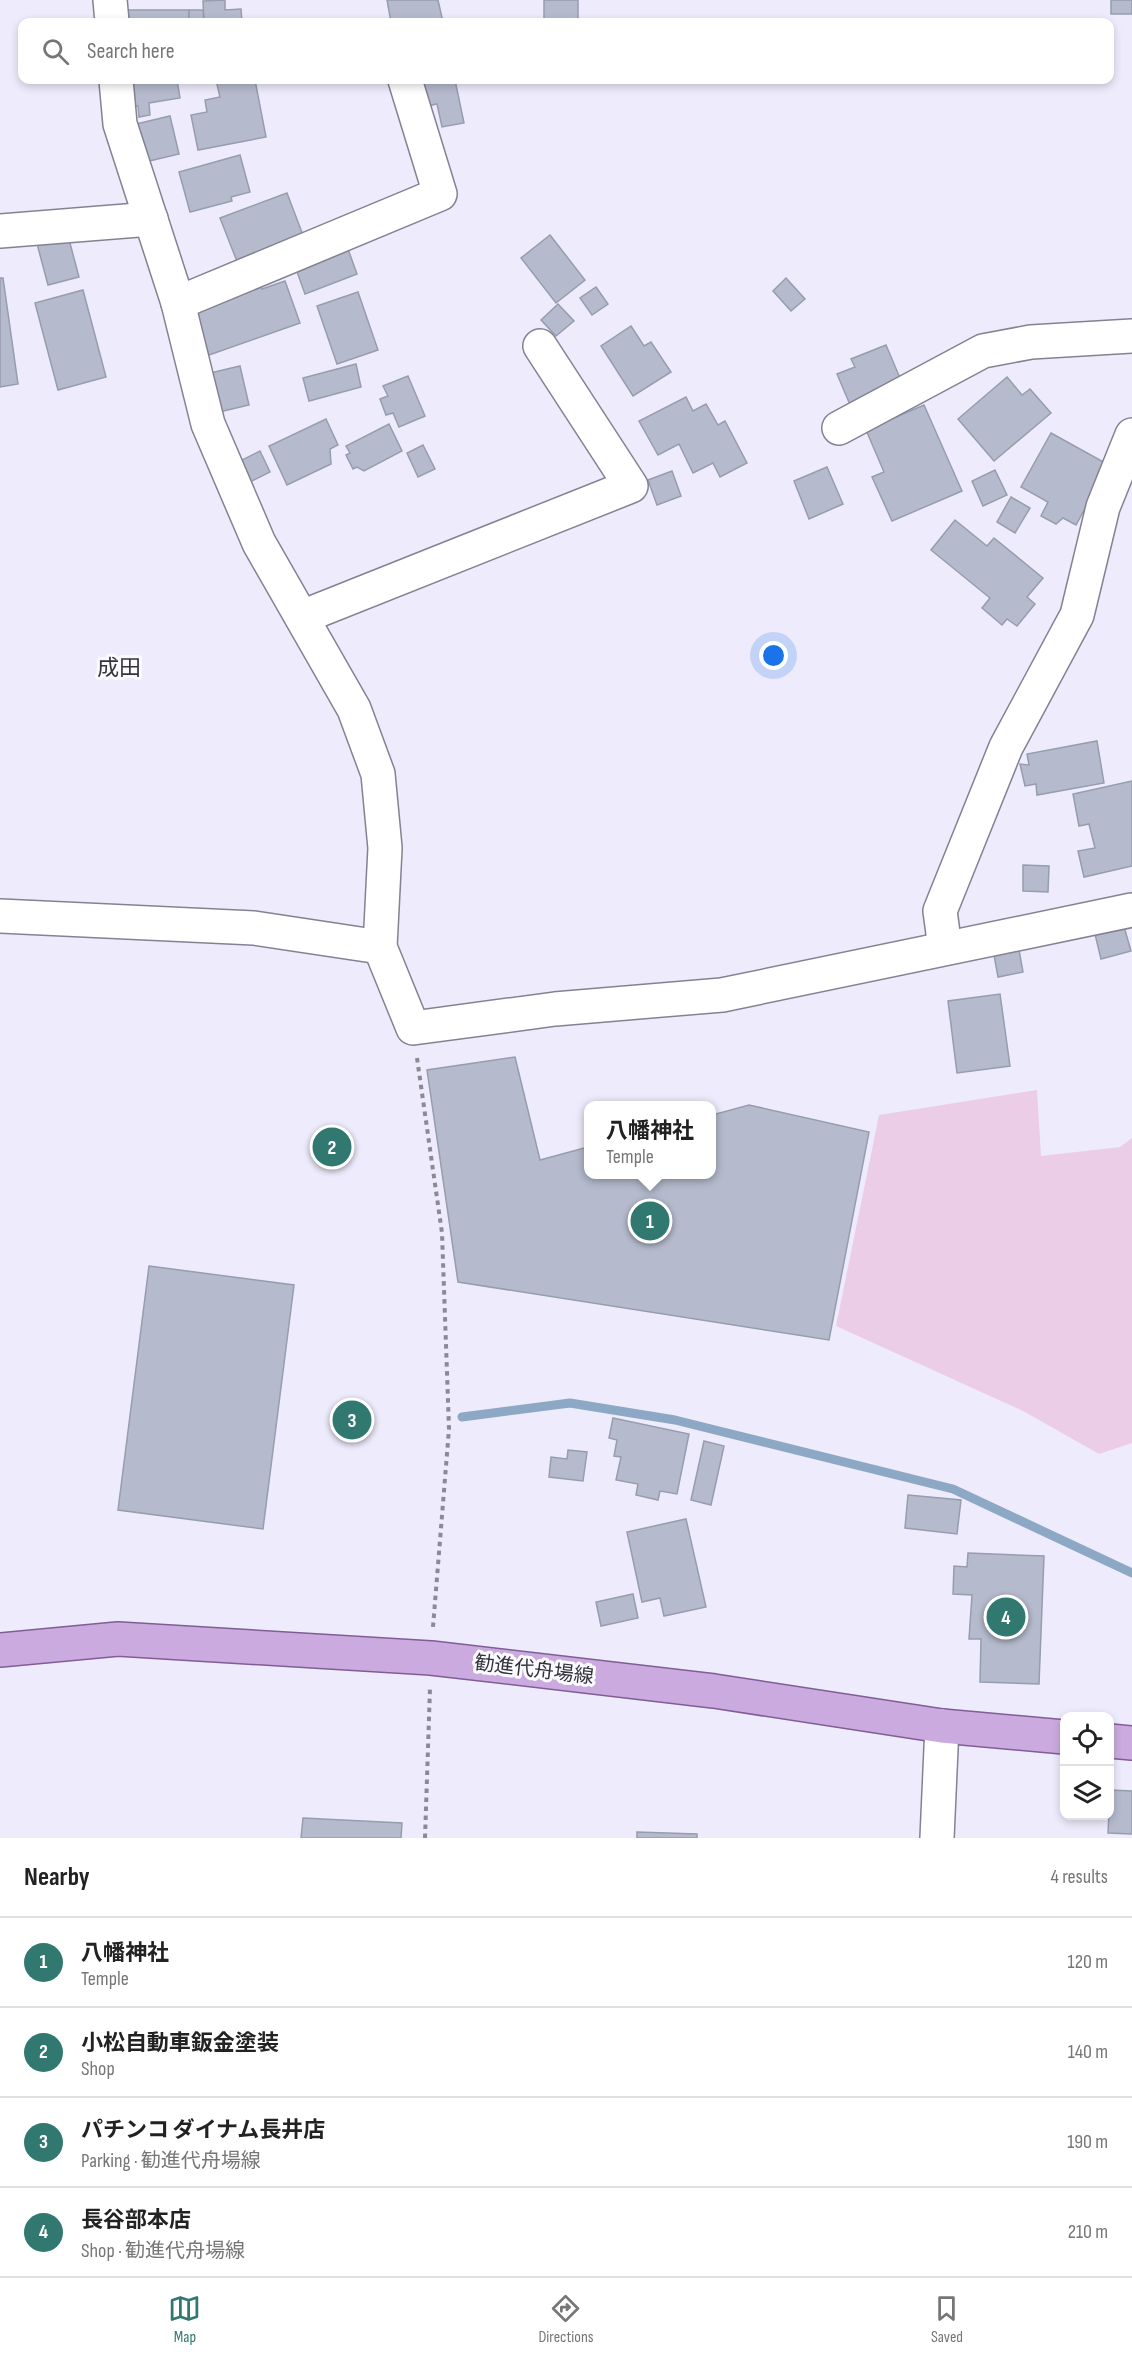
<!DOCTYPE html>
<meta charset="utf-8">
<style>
:root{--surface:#fff;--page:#f2f2f2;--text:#222;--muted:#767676;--line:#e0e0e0;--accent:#317871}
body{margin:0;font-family:"Sofia Sans Condensed","Noto Sans JP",sans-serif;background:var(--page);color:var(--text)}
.controls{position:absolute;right:18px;bottom:18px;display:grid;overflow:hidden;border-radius:12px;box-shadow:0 3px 9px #0003}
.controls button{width:54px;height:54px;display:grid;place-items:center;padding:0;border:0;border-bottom:2px solid var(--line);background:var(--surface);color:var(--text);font:30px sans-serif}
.you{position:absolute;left:774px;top:656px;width:21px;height:21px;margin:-15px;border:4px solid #fff;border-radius:50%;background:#1a73e8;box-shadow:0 0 0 9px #1a73e833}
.badge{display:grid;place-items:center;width:39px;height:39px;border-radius:50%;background:var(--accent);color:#fff;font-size:20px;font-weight:700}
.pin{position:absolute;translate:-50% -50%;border:3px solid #fff;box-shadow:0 2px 6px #0006}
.popup{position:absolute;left:584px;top:1101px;width:132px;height:78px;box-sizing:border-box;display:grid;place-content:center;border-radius:12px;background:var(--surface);filter:drop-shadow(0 2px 4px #0005);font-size:20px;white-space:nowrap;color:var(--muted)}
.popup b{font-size:22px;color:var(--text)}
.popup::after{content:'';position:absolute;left:50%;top:100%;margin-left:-12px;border:12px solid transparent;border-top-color:var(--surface)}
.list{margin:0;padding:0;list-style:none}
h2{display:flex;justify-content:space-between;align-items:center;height:78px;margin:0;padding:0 24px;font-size:26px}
h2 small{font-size:20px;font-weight:400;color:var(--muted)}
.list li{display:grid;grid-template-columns:39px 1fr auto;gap:18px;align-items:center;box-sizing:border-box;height:90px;padding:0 24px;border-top:2px solid var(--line)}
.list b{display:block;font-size:22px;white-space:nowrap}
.list p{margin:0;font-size:20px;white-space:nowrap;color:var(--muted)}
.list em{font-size:20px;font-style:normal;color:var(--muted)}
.icon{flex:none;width:33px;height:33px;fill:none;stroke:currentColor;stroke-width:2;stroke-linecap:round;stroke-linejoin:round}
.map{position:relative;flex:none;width:1132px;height:1838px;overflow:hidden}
.search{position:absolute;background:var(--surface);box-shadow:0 3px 9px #0003;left:18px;right:18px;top:18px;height:66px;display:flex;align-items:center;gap:15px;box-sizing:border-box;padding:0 21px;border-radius:12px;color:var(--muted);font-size:22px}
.sheet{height:438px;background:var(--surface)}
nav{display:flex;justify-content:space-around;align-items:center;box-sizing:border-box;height:84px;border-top:2px solid var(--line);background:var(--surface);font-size:16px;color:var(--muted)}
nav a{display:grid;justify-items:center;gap:3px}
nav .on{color:var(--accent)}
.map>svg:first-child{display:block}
</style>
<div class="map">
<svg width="1132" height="1838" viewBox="0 0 1132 1838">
<rect width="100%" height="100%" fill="#eeecfc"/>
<path fill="#eccde7" d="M1037 1090 1041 1156 1120 1147 1132 1138V1443L1099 1454 1023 1411 836 1326 879 1115Z"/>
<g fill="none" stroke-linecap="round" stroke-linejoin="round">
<path stroke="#8ca8c4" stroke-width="9" d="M462 1417 570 1403 675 1420 953 1489 1132 1573"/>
</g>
<g fill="#b5bbcd" stroke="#969dae" stroke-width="1.5">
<path d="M225 0V10L241 9 242 22H204L203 1Z"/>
<path d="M387 0H438L443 22H391Z"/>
<rect x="544" y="0" width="34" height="22"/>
<rect x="1111" y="0" width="21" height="14"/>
<rect x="123" y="10" width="66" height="12"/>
<path d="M189 10H203L204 22H189Z"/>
<path d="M146 80H177L180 98 149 103 150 115 139 117 138 106 130 107 126 83Z"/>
<path d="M216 80H255L266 137 198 150 191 115 207 112 205 100 220 97Z"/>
<path d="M417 80H455L464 123 442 127 437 104 423 107Z"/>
<path d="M170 116 179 154 145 162 136 124Z"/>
<path d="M240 155 250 192 231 197 232 201 190 212 179 172Z"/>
<path d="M287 193 306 243 240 269 220 218Z"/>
<path d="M67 232 79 277 48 285 36 240Z"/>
<path d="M550 235 585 280 556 303 521 258Z"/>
<path d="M348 249 357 274 305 294 296 269Z"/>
<path d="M0 278H3L18 384 0 387Z"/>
<path d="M786 278 805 299 791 311 773 291Z"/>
<path d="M259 279 262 289 285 281 300 323 209 355 191 303Z"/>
<path d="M596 287 608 304 592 315 580 298Z"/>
<path d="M83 290 106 377 58 390 35 303Z"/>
<path d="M358 292 378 350 337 364 317 306Z"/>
<path d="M558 304 574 321 556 336 541 320Z"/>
<path d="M631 326 644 346 651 342 671 372 633 396 601 346Z"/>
<path d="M886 345 903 385 851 407 837 374 855 367 851 359Z"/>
<path d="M356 364 361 387 309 401 303 378Z"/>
<path d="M240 366 249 405 219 412 210 373Z"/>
<path d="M408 376 425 416 399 427 393 413 386 415 380 399 388 396 383 386Z"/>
<path d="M1007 377 1022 395 1030 389 1051 413 994 461 958 419Z"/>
<path d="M686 397 693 411 706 404 718 425 725 421 747 463 720 477 713 463 693 473 679 444 658 455 639 421Z"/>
<path d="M924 405 962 491 892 521 872 477 884 472 866 430Z"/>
<path d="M326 419 338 445 330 449 331 464 287 485 269 446Z"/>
<path d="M389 424 402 451 364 471 357 467 353 469 346 455 350 453 346 446Z"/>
<path d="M1051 433 1109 465 1076 525 1063 518 1056 524 1041 516 1048 502 1021 487Z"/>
<path d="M423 445 435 469 418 477 407 453Z"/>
<path d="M260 451 270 472 246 484 236 463Z"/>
<path d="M827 467 843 504 809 519 794 481Z"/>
<path d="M995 470 1007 495 983 506 972 481Z"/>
<path d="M672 471 681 496 657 505 648 480Z"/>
<path d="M1011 497 1030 508 1015 533 997 522Z"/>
<path d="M955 520 987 546 994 538 1043 578 1027 597 1035 604 1017 626 1007 619 1002 625 982 608 990 598 931 550Z"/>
<path d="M1097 741 1104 783 1037 795 1036 784 1025 786 1020 764 1029 765 1027 754Z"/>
<path d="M1132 781V866L1084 877 1078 851 1095 848 1089 824 1079 826 1073 794Z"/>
<path d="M1023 865 1049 866 1048 892 1023 891Z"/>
<path d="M1123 923 1131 951 1101 959 1094 930Z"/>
<path d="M1019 950 1023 972 998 977 994 955Z"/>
<path d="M1000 994 1010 1066 957 1073 948 1001Z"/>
<path d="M515 1057 540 1160 588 1147V1174H712V1115L749 1105 869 1132 829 1340 458 1282 427 1070Z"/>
<path d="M149 1266 294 1285 263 1529 118 1510Z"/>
<path d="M613 1418 689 1434 677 1494 660 1491 658 1500 636 1495 638 1484 616 1480 621 1457 614 1456 617 1440 609 1438Z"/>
<path d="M704 1441 724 1446 711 1505 691 1500Z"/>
<path d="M568 1450 587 1452 583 1481 549 1477 551 1457 567 1459Z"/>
<path d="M908 1495 961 1500 957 1534 905 1528Z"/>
<path d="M686 1519 706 1607 664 1616 660 1598 642 1602 627 1532Z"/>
<path d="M968 1553 1044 1556 1039 1684 980 1682 981 1639H969L972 1595 953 1594 954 1566 967 1567Z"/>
<path d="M633 1594 638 1618 601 1626 596 1602Z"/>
<path d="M1110 1790 1132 1791V1834L1108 1833Z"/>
<path d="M303 1818 402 1823 401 1838H301Z"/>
<path d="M637 1832 697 1834V1838H637Z"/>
</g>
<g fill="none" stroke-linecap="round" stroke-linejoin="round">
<g stroke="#838293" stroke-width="36">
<g id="minor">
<path d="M110 0 112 22"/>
<path d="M116 80 120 124 178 303 208 424 259 543 354 709 378 774 385 848 380 947 413 1028 555 1009 722 995 1132 910"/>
<path d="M0 231 151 219"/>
<path d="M178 303 440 194 405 80"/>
<path d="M839 428 983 351 1031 342 1132 336"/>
<path d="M302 617 631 486 540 346"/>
<path d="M0 916 254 928 380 947"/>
<path d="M945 948 940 911 1006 747 1077 615 1103 507 1132 435"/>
<path d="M937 1838 942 1726"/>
</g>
</g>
<g stroke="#7f5d97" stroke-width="36">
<g id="major">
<path d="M0 1650 118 1639 431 1658 714 1691 942 1726 1064 1737"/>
<path d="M1110 1741 1132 1743"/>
</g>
</g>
<g stroke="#8b8995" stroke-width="4" stroke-dasharray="4.5 4.5" stroke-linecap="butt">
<path d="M417 1058 442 1233 449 1429 433 1627"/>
<path d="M425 1838 430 1688"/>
</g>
<use href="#minor" stroke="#fff" stroke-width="33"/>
<use href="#major" stroke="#cbabdf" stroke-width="33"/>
</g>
<g text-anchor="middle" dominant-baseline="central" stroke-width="6" stroke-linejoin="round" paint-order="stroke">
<g font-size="20" fill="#34333b" stroke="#fbfbff">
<text transform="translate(534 1670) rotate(7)">勧進代舟場線</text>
</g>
<g font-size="22" fill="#34333b" stroke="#fbfbff">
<text x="119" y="668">成田</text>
</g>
</g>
</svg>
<div class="controls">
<button><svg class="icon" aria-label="locate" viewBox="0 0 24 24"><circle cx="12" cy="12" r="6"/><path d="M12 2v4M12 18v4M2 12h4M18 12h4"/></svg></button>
<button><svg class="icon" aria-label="layers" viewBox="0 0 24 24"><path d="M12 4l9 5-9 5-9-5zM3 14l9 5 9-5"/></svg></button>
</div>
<div class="you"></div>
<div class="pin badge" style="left:650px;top:1221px">1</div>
<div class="popup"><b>八幡神社</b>Temple</div>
<div class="pin badge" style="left:332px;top:1147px">2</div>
<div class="pin badge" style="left:352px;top:1420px">3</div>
<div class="pin badge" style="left:1006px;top:1617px">4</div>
<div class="search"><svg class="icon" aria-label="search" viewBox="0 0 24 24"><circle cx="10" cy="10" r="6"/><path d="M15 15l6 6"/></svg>Search here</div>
</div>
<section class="sheet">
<h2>Nearby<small>4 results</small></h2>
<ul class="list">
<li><span class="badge">1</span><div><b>八幡神社</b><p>Temple</p></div><em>120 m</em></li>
<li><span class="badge">2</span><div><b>小松自動車鈑金塗装</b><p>Shop</p></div><em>140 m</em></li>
<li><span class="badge">3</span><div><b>パチンコ ダイナム長井店</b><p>Parking · 勧進代舟場線</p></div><em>190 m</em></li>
<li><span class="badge">4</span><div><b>長谷部本店</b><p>Shop · 勧進代舟場線</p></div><em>210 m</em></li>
</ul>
</section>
<nav>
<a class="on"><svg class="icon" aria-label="map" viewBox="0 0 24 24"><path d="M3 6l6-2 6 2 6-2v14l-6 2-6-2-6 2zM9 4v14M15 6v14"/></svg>Map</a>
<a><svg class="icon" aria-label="directions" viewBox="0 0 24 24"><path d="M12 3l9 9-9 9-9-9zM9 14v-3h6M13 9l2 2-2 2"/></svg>Directions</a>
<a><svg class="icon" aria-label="saved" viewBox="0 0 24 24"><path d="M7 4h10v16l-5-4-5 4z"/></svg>Saved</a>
</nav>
